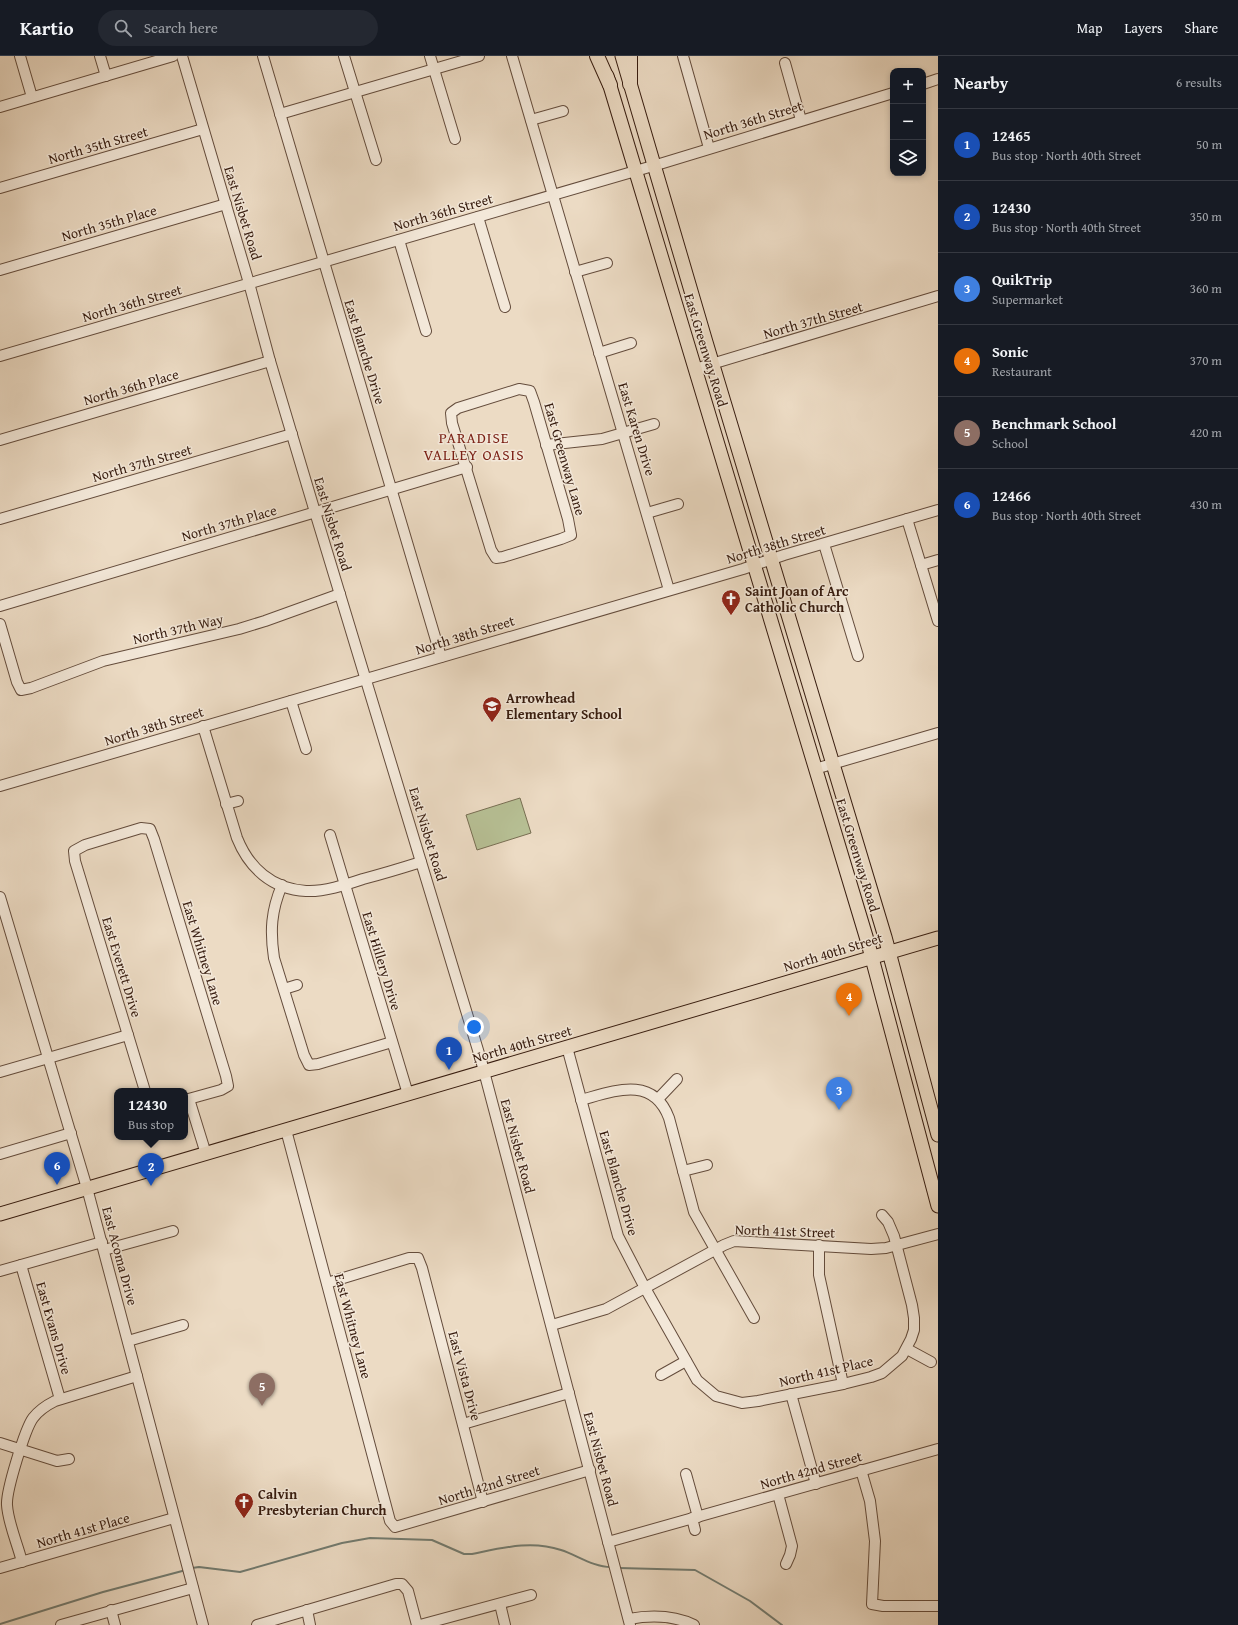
<!DOCTYPE html>
<meta charset="utf-8">
<style>
:root{--surface:#171b24;--page:#242831;--text:#f1f3f6;--muted:#9ea1a6;--line:#363941;--accent:#0f766e}
body{margin:0;font-family:"Gentium Book Plus",serif;background:var(--page);color:var(--text)}
.controls{position:absolute;right:12px;top:12px;display:grid;overflow:hidden;border-radius:8px;box-shadow:0 2px 6px #0003}
.controls button{width:36px;height:36px;display:grid;place-items:center;padding:0;border:0;border-bottom:1px solid var(--line);background:var(--surface);color:var(--text);font:20px sans-serif}
.you{position:absolute;left:474px;top:971px;width:14px;height:14px;margin:-10px;border:3px solid #fff;border-radius:50%;background:#1a73e8;box-shadow:0 0 0 6px #1a73e833}
.badge{display:grid;place-items:center;width:26px;height:26px;border-radius:50%;background:var(--accent);color:#fff;font-size:13px;font-weight:700}
.pin{position:absolute;translate:-50% -33px;filter:drop-shadow(0 1px 2px #0008)}
.pin::after{content:'';position:absolute;top:21px;width:14px;height:12px;background:inherit;clip-path:polygon(0 0,100% 0,50% 100%)}
.popup{position:absolute;left:114px;top:1032px;width:74px;height:52px;box-sizing:border-box;display:grid;place-content:center;border-radius:8px;background:var(--surface);filter:drop-shadow(0 1px 3px #0005);font-size:13px;white-space:nowrap;color:var(--muted)}
.popup b{font-size:15px;color:var(--text)}
.popup::after{content:'';position:absolute;left:50%;top:100%;margin-left:-8px;border:8px solid transparent;border-top-color:var(--surface)}
.list{margin:0;padding:0;list-style:none}
h2{display:flex;justify-content:space-between;align-items:center;height:52px;margin:0;padding:0 16px;font-size:17px}
h2 small{font-size:13px;font-weight:400;color:var(--muted)}
.list li{display:grid;grid-template-columns:26px 1fr auto;gap:12px;align-items:center;box-sizing:border-box;height:72px;padding:0 16px;border-top:1px solid var(--line)}
.list b{display:block;font-size:15px;white-space:nowrap}
.list p{margin:0;font-size:13px;white-space:nowrap;color:var(--muted)}
.list em{font-size:13px;font-style:normal;color:var(--muted)}
.icon{flex:none;width:22px;height:22px;fill:none;stroke:currentColor;stroke-width:2;stroke-linecap:round;stroke-linejoin:round}
.map{position:relative;flex:none;width:938px;height:1569px;overflow:hidden}
header{display:flex;align-items:center;gap:24px;box-sizing:border-box;height:56px;padding:0 20px;background:var(--surface);border-bottom:1px solid var(--line)}
header strong{font-size:19px}
nav{display:flex;gap:22px;margin-inline-start:auto;font-size:14px}
.search{width:280px;height:36px;background:var(--page);display:flex;align-items:center;gap:10px;box-sizing:border-box;padding:0 14px;border-radius:22px;color:var(--muted);font-size:15px}
main{display:flex}
aside{flex:1;background:var(--surface)}
.map>svg:first-child{display:block}
</style>
<header>
<strong>Kartio</strong>
<div class="search"><svg class="icon" aria-label="search" viewBox="0 0 24 24"><circle cx="10" cy="10" r="6"/><path d="M15 15l6 6"/></svg>Search here</div>
<nav><a>Map</a><a>Layers</a><a>Share</a></nav>
</header>
<main>
<div class="map">
<svg width="938" height="1569" viewBox="0 0 938 1569">
<rect width="100%" height="100%" fill="#ecdbc4"/>
<filter id="stains"><feTurbulence type="fractalNoise" baseFrequency=".005" numOctaves="4"/><feColorMatrix values="0 0 0 0 .2 0 0 0 0 .09 0 0 0 0 .02 0 0 0 .5 -.17"/></filter>
<radialGradient id="worn" r=".72"><stop offset=".6" stop-color="#630" stop-opacity="0"/><stop offset="1" stop-color="#630" stop-opacity=".3"/></radialGradient>
<path fill="#b7c095" stroke="#776e52" d="M520 742 531 777 477 794 466 759Z"/>
<g fill="none" stroke-linecap="round" stroke-linejoin="round">
<g stroke="#727b70" stroke-width="2">
<path d="M192 1512 199 1511 240 1516 342 1487 370 1482 432 1484 464 1498H472C502 1492 531 1484 561 1494 577 1499 593 1511 611 1511"/>
<path d="M619 1512 695 1514 750 1545 782 1569"/>
<path d="M0 1568 103 1536 186 1514"/>
</g>
<g stroke="#644c3c" stroke-width="12">
<g id="minor">
<path d="M20 0 32 41"/>
<path d="M100 0 106 20"/>
<path d="M182 0 249 227 270 305 315 456 481 1004 630 1569"/>
<path d="M263 0 441 601"/>
<path d="M344 0 376 104"/>
<path d="M430 0 455 83"/>
<path d="M512 0 669 534"/>
<path d="M683 0 709 92"/>
<path d="M785 7 801 64"/>
<path d="M923 28 938 23"/>
<path d="M0 51 173 0"/>
<path d="M280 58 479 0"/>
<path d="M531 64 563 55"/>
<path d="M0 132 203 73"/>
<path d="M478 161 505 251"/>
<path d="M399 184 426 275"/>
<path d="M0 214 226 148"/>
<path d="M575 216 607 207"/>
<path d="M599 297 631 287"/>
<path d="M0 300 663 107 893 37"/>
<path d="M695 313 938 240"/>
<path d="M519 333 530 335 534 346 568 463 571 479 561 483 503 501 496 502 491 494 452 367 451 357 458 352Z"/>
<path d="M0 384 270 305"/>
<path d="M546 389 602 383 654 368"/>
<path d="M647 457 678 448"/>
<path d="M0 463 292 378"/>
<path d="M907 463 938 565"/>
<path d="M824 488 858 600"/>
<path d="M921 509 938 504"/>
<path d="M0 550 467 411"/>
<path d="M0 568 17 626 21 634 31 632 103 605 239 573 265 565 340 538"/>
<path d="M291 645 306 693"/>
<path d="M203 670 237 782C249 812 272 833 306 835 324 836 345 829 363 823 382 818 402 812 421 806"/>
<path d="M815 713 938 677"/>
<path d="M0 730 743 513 784 499 938 454"/>
<path d="M226 748 238 745"/>
<path d="M330 779 408 1038"/>
<path d="M282 829C271 855 270 875 274 902L304 999 309 1009 318 1008 392 986"/>
<path d="M0 841 87 1132 203 1569"/>
<path d="M284 933 297 929"/>
<path d="M567 991 618 1180 645 1232 697 1324 716 1340 742 1347 758 1345 843 1328 871 1321 882 1317 902 1300 911 1283 914 1274V1262L912 1249 894 1180 888 1166 882 1159"/>
<path d="M0 1016 128 979"/>
<path d="M145 1035 75 805 74 795 85 789 141 772 150 773 154 783 226 1020 228 1030 221 1034 185 1044"/>
<path d="M189 1043 206 1098"/>
<path d="M658 1043 677 1023"/>
<path d="M581 1044C614 1035 653 1019 669 1062L694 1156 754 1262"/>
<path d="M286 1074 390 1465 395 1471 590 1414"/>
<path d="M0 1098 71 1077"/>
<path d="M683 1115 707 1109"/>
<path d="M819 1189V1219L843 1328"/>
<path d="M104 1194 173 1175"/>
<path d="M21 1209 60 1343"/>
<path d="M0 1215 102 1186"/>
<path d="M327 1227 409 1202H418L422 1212 483 1446"/>
<path d="M552 1269 606 1253 724 1189 734 1185 871 1193 886 1192 938 1178"/>
<path d="M128 1285 183 1269"/>
<path d="M907 1293 931 1306"/>
<path d="M661 1319 686 1305"/>
<path d="M791 1338 816 1428"/>
<path d="M463 1368 569 1337"/>
<path d="M0 1387 57 1405 69 1403"/>
<path d="M861 1414 870 1445 875 1485 872 1548 883 1550H938"/>
<path d="M686 1418 698 1461"/>
<path d="M778 1438 792 1490 790 1499 786 1508"/>
<path d="M692 1462 695 1474"/>
<path d="M608 1486 938 1393"/>
<path d="M22 1506C18 1489 8 1467 7 1449 6 1435 25 1373 33 1362 39 1354 47 1349 55 1345L137 1320"/>
<path d="M0 1512 174 1462"/>
<path d="M500 1548 505 1569"/>
<path d="M111 1554 115 1569"/>
<path d="M307 1554 310 1569"/>
<path d="M629 1563C651 1559 673 1559 694 1569"/>
<path d="M61 1569 193 1532"/>
<path d="M257 1569 396 1528H402L408 1535 417 1569"/>
<path d="M420 1569 531 1539"/>
</g>
</g>
<g stroke="#371c0f" stroke-width="15">
<g id="major">
<path d="M622 0 706 286 885 881 938 1079"/>
<path d="M607 20 868 887 938 1150"/>
<path d="M0 1158 938 882"/>
</g>
</g>
<g stroke="#371c0f" stroke-width="16">
<g id="highway">
<path d="M597 0 610 29"/>
<path d="M630 28V0"/>
</g>
</g>
<use href="#minor" stroke="#f3e8d9" stroke-width="10"/>
<use href="#major" stroke="#ecdbc4" stroke-width="13"/>
<use href="#highway" stroke="#ecdbc4" stroke-width="14"/>
</g>
<defs>
<g id="church-pin" transform="scale(1)"><path d="M0 17L-7.5 6A9.5 9.5 0 1 1 7.5 6Z" fill="#8f2418" stroke="#f3e8d9"/><path d="M-1.2-6h2.4v3.5h3.3v2.4h-3.3V6h-2.4V-.1h-3.3v-2.4h3.3Z" fill="#fff"/></g>
<g id="school-pin" transform="scale(1)"><path d="M0 17L-7.5 6A9.5 9.5 0 1 1 7.5 6Z" fill="#8f2418" stroke="#f3e8d9"/><path d="M0-5L7-2L0 1L-7-2ZM-4 1L0 2.5L4 1V4Q0 6-4 4Z" fill="#fff"/></g>
</defs>
<g fill-rule="evenodd">
<use href="#church-pin" x="731" y="543"/>
<use href="#school-pin" x="492" y="650"/>
<use href="#church-pin" x="244" y="1446"/>
</g>
<g text-anchor="middle" dominant-baseline="central" stroke-width="3" stroke-linejoin="round" paint-order="stroke">
<g font-size="14" fill="#371c0f" stroke="#f3e8d9">
<text transform="translate(753 64) rotate(-17)">North 36th Street</text>
<text transform="translate(98 89) rotate(-16)">North 35th Street</text>
<text transform="translate(443 156) rotate(-16)">North 36th Street</text>
<text transform="translate(243 157) rotate(73)">East Nisbet Road</text>
<text transform="translate(109 167) rotate(-16)">North 35th Place</text>
<text transform="translate(132 247) rotate(-16)">North 36th Street</text>
<text transform="translate(813 264) rotate(-16)">North 37th Street</text>
<text transform="translate(706 294) rotate(73)">East Greenway Road</text>
<text transform="translate(365 296) rotate(73)">East Blanche Drive</text>
<text transform="translate(131 331) rotate(-16)">North 36th Place</text>
<text transform="translate(637 373) rotate(73)">East Karen Drive</text>
<text transform="translate(565 403) rotate(74)">East Greenway Lane</text>
<text transform="translate(142 407) rotate(-16)">North 37th Street</text>
<text transform="translate(229 467) rotate(-16)">North 37th Place</text>
<text transform="translate(333 468) rotate(73)">East Nisbet Road</text>
<text transform="translate(776 488) rotate(-17)">North 38th Street</text>
<text transform="translate(178 573) rotate(-13)">North 37th Way</text>
<text transform="translate(465 579) rotate(-17)">North 38th Street</text>
<text transform="translate(154 670) rotate(-17)">North 38th Street</text>
<text transform="translate(428 778) rotate(73)">East Nisbet Road</text>
<text transform="translate(858 799) rotate(73)">East Greenway Road</text>
<text transform="translate(833 896) rotate(-17)">North 40th Street</text>
<text transform="translate(203 897) rotate(73)">East Whitney Lane</text>
<text transform="translate(382 905) rotate(73)">East Hillery Drive</text>
<text transform="translate(122 911) rotate(73)">East Everett Drive</text>
<text transform="translate(522 988) rotate(-16)">North 40th Street</text>
<text transform="translate(518 1090) rotate(75)">East Nisbet Road</text>
<text transform="translate(619 1127) rotate(74)">East Blanche Drive</text>
<text transform="translate(785 1175) rotate(2)">North 41st Street</text>
<text transform="translate(120 1200) rotate(75)">East Acoma Drive</text>
<text transform="translate(353 1270) rotate(75)">East Whitney Lane</text>
<text transform="translate(54 1272) rotate(74)">East Evans Drive</text>
<text transform="translate(826 1315) rotate(-13)">North 41st Place</text>
<text transform="translate(465 1320) rotate(75)">East Vista Drive</text>
<text transform="translate(601 1403) rotate(75)">East Nisbet Road</text>
<text transform="translate(811 1414) rotate(-16)">North 42nd Street</text>
<text transform="translate(489 1429) rotate(-17)">North 42nd Street</text>
<text transform="translate(83 1474) rotate(-16)">North 41st Place</text>
</g>
<g font-size="14" font-weight="bold" fill="#371c0f" stroke="#f3e8d9" text-anchor="start">
<text x="745" y="535">Saint Joan of Arc<tspan x="745" dy="16">Catholic Church</tspan></text>
<text x="506" y="642">Arrowhead<tspan x="506" dy="16">Elementary School</tspan></text>
<text x="258" y="1438">Calvin<tspan x="258" dy="16">Presbyterian Church</tspan></text>
</g>
<g font-size="15" letter-spacing="1" fill="#7a1f14" stroke="#f3e8d9">
<text x="474" y="381">PARADISE<tspan x="474" dy="17">VALLEY OASIS</tspan></text>
</g>
</g>
<rect width="100%" height="100%" filter="url(#stains)"/>
<rect width="100%" height="100%" fill="url(#worn)"/>
</svg>
<div class="controls">
<button>+</button>
<button>−</button>
<button><svg class="icon" aria-label="layers" viewBox="0 0 24 24"><path d="M12 4l9 5-9 5-9-5zM3 14l9 5 9-5"/></svg></button>
</div>
<div class="you"></div>
<div class="pin badge" style="left:449px;top:1014px;background:#1a4fb4">1</div>
<div class="pin badge" style="left:151px;top:1130px;background:#1a4fb4">2</div>
<div class="popup"><b>12430</b>Bus stop</div>
<div class="pin badge" style="left:839px;top:1054px;background:#3f7fe0">3</div>
<div class="pin badge" style="left:849px;top:960px;background:#e8710a">4</div>
<div class="pin badge" style="left:262px;top:1350px;background:#8d6e63">5</div>
<div class="pin badge" style="left:57px;top:1129px;background:#1a4fb4">6</div>
</div>
<aside>
<h2>Nearby<small>6 results</small></h2>
<ul class="list">
<li><span class="badge" style="background:#1a4fb4">1</span><div><b>12465</b><p>Bus stop · North 40th Street</p></div><em>50 m</em></li>
<li><span class="badge" style="background:#1a4fb4">2</span><div><b>12430</b><p>Bus stop · North 40th Street</p></div><em>350 m</em></li>
<li><span class="badge" style="background:#3f7fe0">3</span><div><b>QuikTrip</b><p>Supermarket</p></div><em>360 m</em></li>
<li><span class="badge" style="background:#e8710a">4</span><div><b>Sonic</b><p>Restaurant</p></div><em>370 m</em></li>
<li><span class="badge" style="background:#8d6e63">5</span><div><b>Benchmark School</b><p>School</p></div><em>420 m</em></li>
<li><span class="badge" style="background:#1a4fb4">6</span><div><b>12466</b><p>Bus stop · North 40th Street</p></div><em>430 m</em></li>
</ul>
</aside>
</main>
